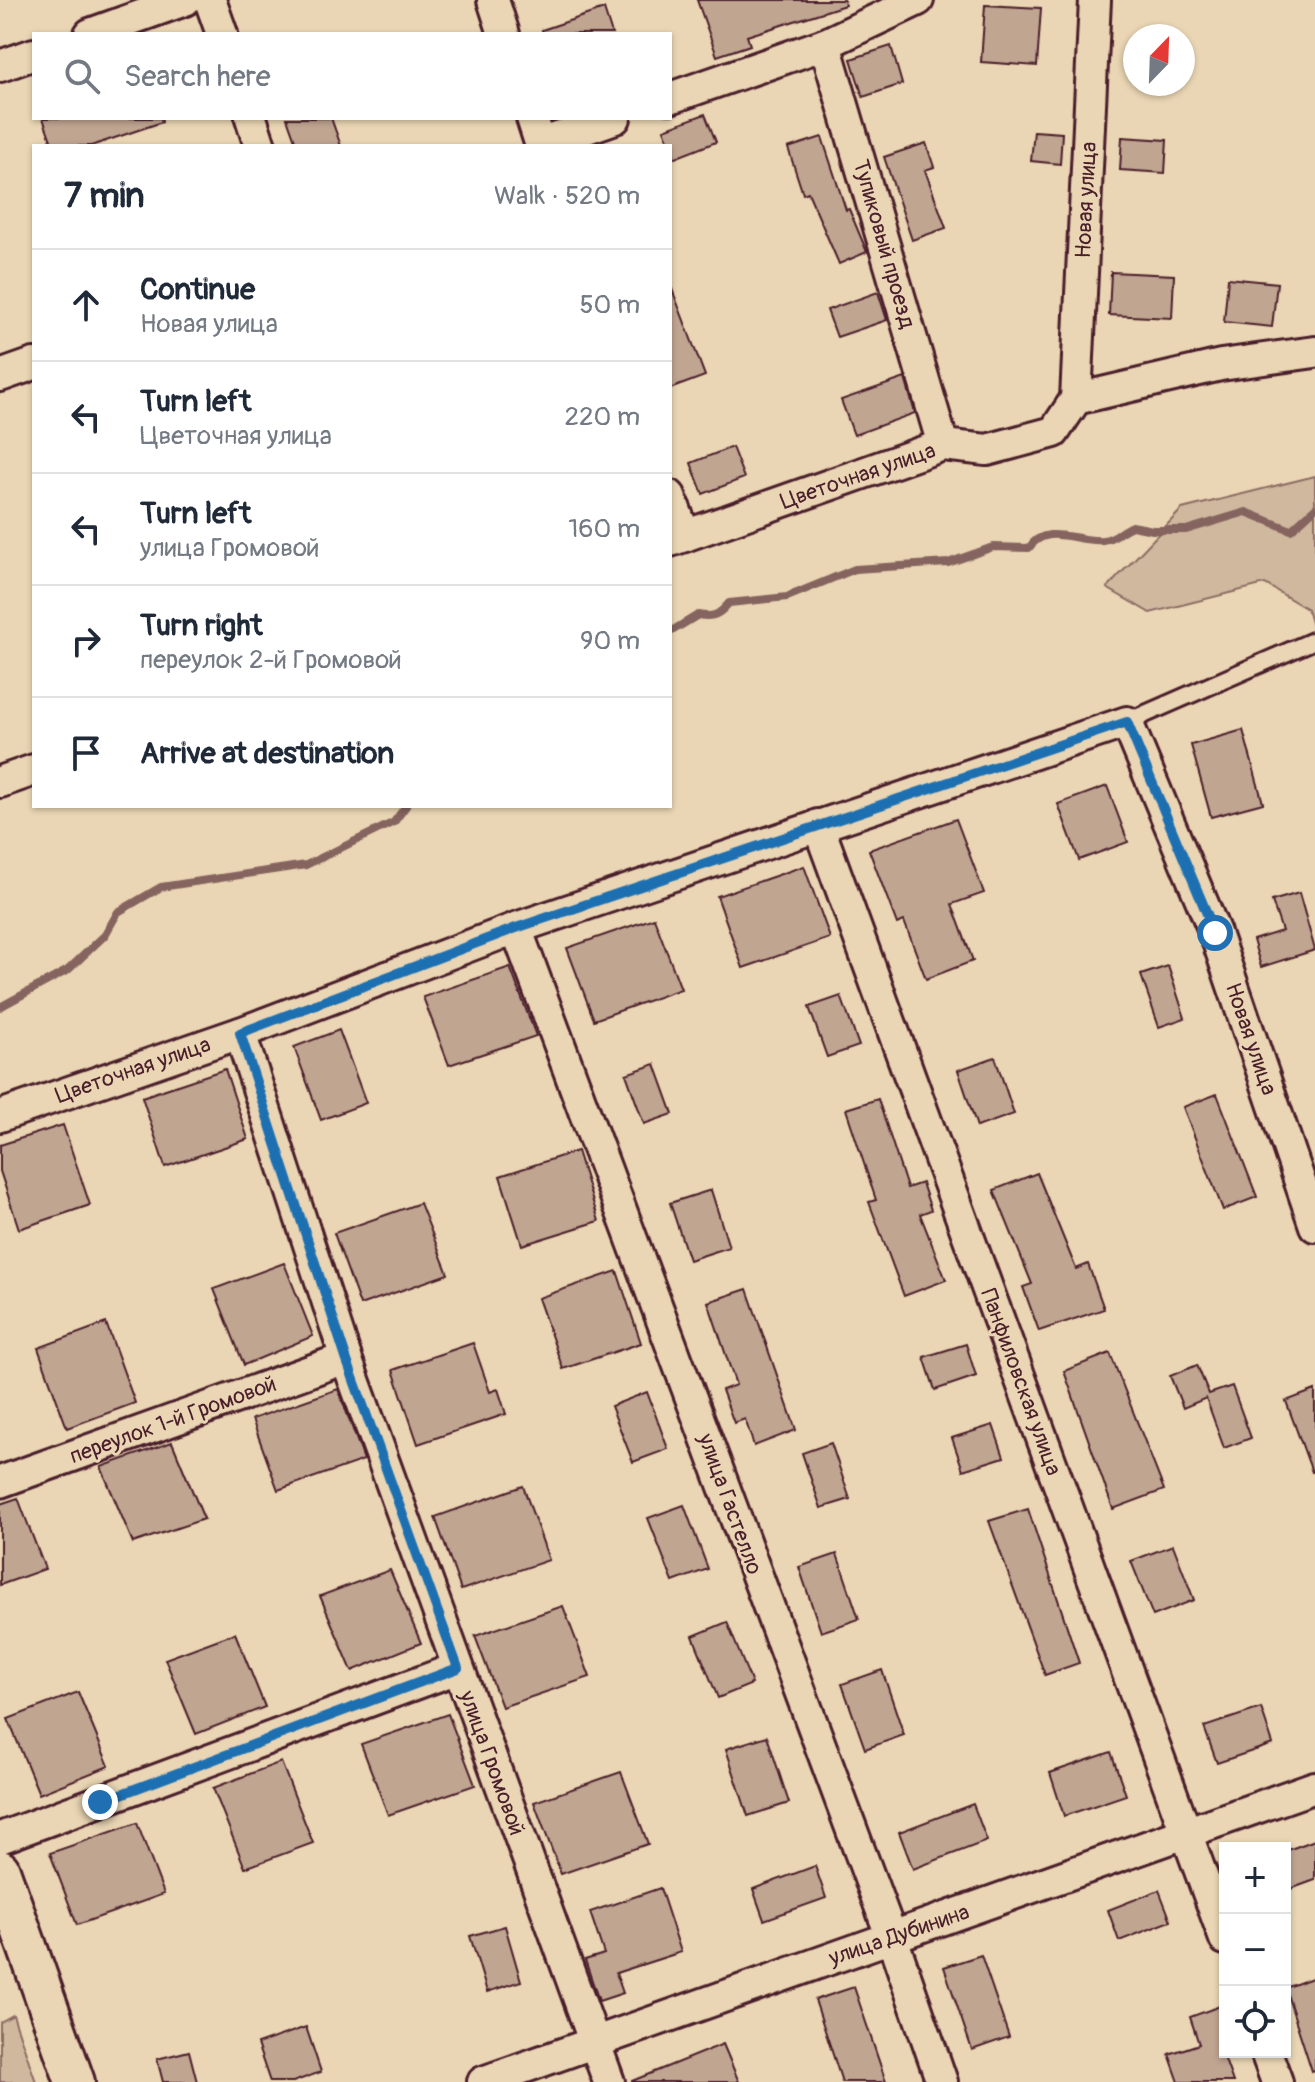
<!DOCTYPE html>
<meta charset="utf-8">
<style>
:root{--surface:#fff;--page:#f6f6f7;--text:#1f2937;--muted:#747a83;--line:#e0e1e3}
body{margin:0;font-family:Pangolin,sans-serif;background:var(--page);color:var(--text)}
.controls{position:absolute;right:24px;bottom:24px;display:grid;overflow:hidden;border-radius:0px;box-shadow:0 2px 6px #0004}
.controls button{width:72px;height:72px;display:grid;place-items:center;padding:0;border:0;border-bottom:2px solid var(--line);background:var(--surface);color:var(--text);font:40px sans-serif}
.compass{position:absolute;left:1123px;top:24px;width:72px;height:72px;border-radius:50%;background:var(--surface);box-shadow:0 2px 6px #0004;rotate:23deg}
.stop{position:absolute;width:24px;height:24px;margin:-18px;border:6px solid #1f6fb2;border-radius:50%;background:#fff}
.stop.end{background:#1f6fb2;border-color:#fff;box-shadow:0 2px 8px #0008}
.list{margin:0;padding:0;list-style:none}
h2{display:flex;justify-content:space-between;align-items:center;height:104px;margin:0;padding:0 32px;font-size:34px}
h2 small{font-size:26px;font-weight:400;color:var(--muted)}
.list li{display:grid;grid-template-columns:52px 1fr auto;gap:24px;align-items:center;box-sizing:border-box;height:112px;padding:0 32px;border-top:2px solid var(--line)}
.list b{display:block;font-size:30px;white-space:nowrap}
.list p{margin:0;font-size:26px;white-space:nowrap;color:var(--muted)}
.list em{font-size:26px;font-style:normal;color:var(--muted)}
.icon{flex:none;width:44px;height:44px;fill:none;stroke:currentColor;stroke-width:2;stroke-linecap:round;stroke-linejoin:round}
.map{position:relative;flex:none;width:1315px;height:2082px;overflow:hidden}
.search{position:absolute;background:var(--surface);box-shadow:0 2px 6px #0004;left:32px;top:32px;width:640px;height:88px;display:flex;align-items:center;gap:20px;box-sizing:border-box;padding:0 28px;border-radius:0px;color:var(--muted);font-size:30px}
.panel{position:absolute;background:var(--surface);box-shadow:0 2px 6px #0004;left:32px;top:144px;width:640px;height:664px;border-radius:0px}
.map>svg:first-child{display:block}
</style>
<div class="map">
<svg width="1315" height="2082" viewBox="0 0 1315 2082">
<rect width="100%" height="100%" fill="#ead6b4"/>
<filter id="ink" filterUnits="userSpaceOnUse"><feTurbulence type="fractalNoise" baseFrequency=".0125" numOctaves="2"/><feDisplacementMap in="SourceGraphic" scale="16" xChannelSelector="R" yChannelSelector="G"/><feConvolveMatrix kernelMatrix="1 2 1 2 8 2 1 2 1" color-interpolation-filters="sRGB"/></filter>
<g filter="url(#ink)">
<g fill="#cfb89e" stroke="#8c6c64" stroke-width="2">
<path d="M1315 476V637L1307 609 1265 584 1150 613 1107 588 1182 509Z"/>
<path d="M13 2015 36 2082H0V2022Z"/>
</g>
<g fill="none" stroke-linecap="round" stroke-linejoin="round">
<g stroke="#85635e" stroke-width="8">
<path d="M670 632 698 615C713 618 719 615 729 603L787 597 855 569 948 563 993 547 1029 548C1046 522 1078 543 1103 540 1115 539 1121 530 1132 526L1153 530H1186L1246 512 1291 530 1315 508"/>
<path d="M0 1007 68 970 105 935 118 912 161 887 306 865 394 822 406 806"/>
</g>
</g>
<g fill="#c0a591" stroke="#4a1f2b" stroke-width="2">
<path d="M697 0H844L845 5 747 36 750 45 717 56Z"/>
<path d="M985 5 1041 8 1037 66 981 62Z"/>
<path d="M604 9 612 34H543L542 30Z"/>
<path d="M891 46 902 84 863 97 851 59Z"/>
<path d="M705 114 716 142 675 158 664 129Z"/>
<path d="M43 118H161L162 122 91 146H53Z"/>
<path d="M287 118H331L341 146H297Z"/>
<path d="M1034 131 1062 133 1060 164 1031 161Z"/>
<path d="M822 137 846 210 849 209 867 252 839 264 808 192 803 194 788 148Z"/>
<path d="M1122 137 1167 140 1165 173 1120 170Z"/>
<path d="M926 143 934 167 925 170 946 228 912 240 884 157Z"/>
<path d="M1111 272 1174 275 1172 318 1109 315Z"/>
<path d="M1228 278 1277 283 1272 327 1224 322Z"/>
<path d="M672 289 705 376 670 389V290Z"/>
<path d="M878 292 887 320 837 337 827 310Z"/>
<path d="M905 378 915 413 854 435 841 400Z"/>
<path d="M732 447 744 478 703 494 691 463Z"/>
<path d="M1243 730 1263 803 1211 817 1191 745Z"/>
<path d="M1107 786 1128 842 1079 860 1058 804Z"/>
<path d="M956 819 984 893 952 904 973 961 926 979 904 921 897 924 869 850Z"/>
<path d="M804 866 830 938 743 968 717 896Z"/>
<path d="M1299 893 1315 950 1261 967 1253 940 1282 931 1272 901Z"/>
<path d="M654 918 681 989 594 1020 567 948Z"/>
<path d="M1168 966 1185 1018 1159 1027 1141 975Z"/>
<path d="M510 967 536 1036 449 1065 423 997Z"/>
<path d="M841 996 859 1046 827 1057 809 1007Z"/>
<path d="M339 1030 366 1103 321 1120 294 1047Z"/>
<path d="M995 1057 1014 1114 977 1127 958 1070Z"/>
<path d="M655 1064 673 1114 644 1124 626 1074Z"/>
<path d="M225 1069 248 1139 165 1167 142 1097Z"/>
<path d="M1217 1094 1257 1197 1223 1210 1183 1107Z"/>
<path d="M878 1099 907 1188 922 1183 931 1210 920 1214 946 1280 904 1296 869 1202 876 1200 846 1109Z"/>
<path d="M63 1125 90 1205 19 1229 0 1171V1145Z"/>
<path d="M577 1151 599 1221 522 1245 500 1176Z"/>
<path d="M1037 1173 1076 1269 1088 1264 1104 1309 1039 1331 1023 1287 1032 1284 994 1190Z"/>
<path d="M711 1190 729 1247 689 1260 670 1203Z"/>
<path d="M420 1203 448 1274 360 1305 334 1233Z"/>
<path d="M284 1263 313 1336 244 1365 214 1289Z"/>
<path d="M617 1271 641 1343 563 1369 538 1298Z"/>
<path d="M747 1289 796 1430 754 1446 745 1419 734 1423 722 1390 736 1385 708 1302Z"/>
<path d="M106 1323 135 1403 67 1428 38 1348Z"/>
<path d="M473 1343 490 1392 498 1389 506 1414 418 1444 393 1370Z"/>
<path d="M966 1344 976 1376 935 1390 924 1357Z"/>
<path d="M1110 1353 1164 1490 1113 1509 1064 1371Z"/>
<path d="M1197 1365 1209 1394 1232 1386 1251 1438 1224 1448 1206 1398 1183 1408 1170 1376Z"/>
<path d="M338 1389 364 1460 278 1490 252 1419Z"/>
<path d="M1315 1390V1471L1312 1472 1286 1401Z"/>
<path d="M647 1392 668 1449 633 1462 611 1406Z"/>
<path d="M993 1425 1004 1457 963 1470 952 1438Z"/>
<path d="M172 1442 204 1519 133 1543 101 1467Z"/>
<path d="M831 1443 850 1499 821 1508 802 1453Z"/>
<path d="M523 1486 549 1560 461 1590 435 1517Z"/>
<path d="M18 1498 45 1569 0 1585V1504Z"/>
<path d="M684 1505 708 1569 673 1582 648 1518Z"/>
<path d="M1028 1509 1079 1663 1045 1675 989 1521Z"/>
<path d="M1173 1545 1194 1600 1153 1616 1131 1561Z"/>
<path d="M837 1554 859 1619 821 1632 799 1567Z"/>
<path d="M390 1570 421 1643 352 1671 320 1596Z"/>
<path d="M563 1606 590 1677 502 1707 475 1636Z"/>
<path d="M727 1622 752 1684 718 1698 693 1636Z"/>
<path d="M235 1633 265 1707 196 1734 165 1659Z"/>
<path d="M882 1670 904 1735 865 1749 842 1684Z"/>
<path d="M78 1692 109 1766 39 1794 8 1719Z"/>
<path d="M1261 1708 1273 1744 1217 1763 1204 1727Z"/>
<path d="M448 1714 475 1785 388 1815 361 1744Z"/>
<path d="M767 1736 789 1803 748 1816 726 1749Z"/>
<path d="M1111 1752 1126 1795 1064 1816 1050 1773Z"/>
<path d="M281 1762 313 1843 245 1868 213 1788Z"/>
<path d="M621 1772 648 1844 561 1874 534 1802Z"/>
<path d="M973 1804 987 1841 913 1869 899 1832Z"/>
<path d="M137 1823 164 1894 77 1925 50 1853Z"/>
<path d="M1315 1840V1880L1285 1891V1851Z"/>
<path d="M815 1866 826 1898 764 1920 753 1889Z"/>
<path d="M660 1888 681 1952 616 1973 623 1993 599 2001 585 1960 604 1954 590 1912Z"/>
<path d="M1159 1890 1171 1921 1119 1941 1108 1910Z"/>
<path d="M505 1926 521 1981 487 1992 470 1936Z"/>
<path d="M981 1955 1009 2037 972 2050 944 1967Z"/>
<path d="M1315 1977V2070L1312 2071 1285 1988Z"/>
<path d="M854 1987 886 2082H842L815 2000Z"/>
<path d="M1220 2006 1225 2020 1224 2057 1233 2082H1179L1169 2054 1199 2044 1190 2017Z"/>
<path d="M306 2027 321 2072 293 2082H270L257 2044Z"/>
<path d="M723 2044 739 2082H632V2081Z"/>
<path d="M189 2051 197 2082H163L157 2059Z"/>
</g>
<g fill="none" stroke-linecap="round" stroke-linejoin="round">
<g stroke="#4a1f2b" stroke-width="22">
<path id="service" d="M1127 722 1315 640"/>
</g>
<g stroke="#4a1f2b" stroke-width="36">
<g id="minor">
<path d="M210 0 222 34"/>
<path d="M493 0 504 34"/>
<path d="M90 34 185 0"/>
<path d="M825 44 943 445"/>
<path d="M0 66 34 54"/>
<path d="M670 98 825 44 918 0"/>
<path d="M251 118 260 146"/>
<path d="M532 118 541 146"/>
<path d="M541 144 615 118"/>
<path d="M0 376 34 364"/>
<path d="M1076 399 1095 0"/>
<path d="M670 496 685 536"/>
<path d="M670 541 943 445 987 450 1054 432 1076 399 1221 365 1315 352"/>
<path d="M0 782 34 770"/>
<path d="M818 825 1225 1939"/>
<path d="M516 928 892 1938 942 2082"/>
<path d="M240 1033 346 1358 609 2082"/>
<path d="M0 1116 240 1033 516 928 1127 722 1215 933 1315 1226"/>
<path d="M0 1482 346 1358"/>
<path d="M0 1838 458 1668"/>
<path d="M1266 2052 1277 2082"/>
<path d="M483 2082 1315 1787"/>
</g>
</g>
<g stroke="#4a1f2b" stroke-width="44">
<path id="tertiary" d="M0 1870 75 2082"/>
</g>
<use href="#service" stroke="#ead6b4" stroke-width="16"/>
<use href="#minor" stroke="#ead6b4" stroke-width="30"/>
<use href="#tertiary" stroke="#ead6b4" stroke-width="38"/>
</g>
</g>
<g fill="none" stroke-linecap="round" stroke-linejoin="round" filter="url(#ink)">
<path stroke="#1f6fb2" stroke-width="10" d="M100 1802 458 1668 346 1358 240 1033 516 928 1127 722 1215 933"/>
</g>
<g text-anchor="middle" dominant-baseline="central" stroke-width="6" stroke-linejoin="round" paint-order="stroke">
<g font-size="22" fill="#4a1f2b" stroke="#ead6b4">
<text transform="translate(1086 200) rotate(-87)">Новая улица</text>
<text transform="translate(884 244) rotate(74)">Тупиковый проезд</text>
<text transform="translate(858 476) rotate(-19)">Цветочная улица</text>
<text transform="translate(1251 1039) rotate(71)">Новая улица</text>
<text transform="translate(133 1070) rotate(-19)">Цветочная улица</text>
<text transform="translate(1021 1382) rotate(70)">Панфиловская улица</text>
<text transform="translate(173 1420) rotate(-20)">переулок 1-й Громовой</text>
<text transform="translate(730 1504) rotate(70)">улица Гастелло</text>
<text transform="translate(492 1763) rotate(70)">улица Громовой</text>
<text transform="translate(899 1935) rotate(-19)">улица Дубинина</text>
</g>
</g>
</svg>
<div class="controls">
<button>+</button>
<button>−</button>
<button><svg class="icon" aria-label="locate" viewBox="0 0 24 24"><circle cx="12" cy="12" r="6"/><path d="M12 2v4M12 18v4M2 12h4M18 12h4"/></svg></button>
</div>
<svg class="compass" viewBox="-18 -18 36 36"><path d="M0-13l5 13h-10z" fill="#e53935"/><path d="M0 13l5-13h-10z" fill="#747a83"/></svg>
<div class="stop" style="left:1215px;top:933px"></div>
<div class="stop end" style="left:100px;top:1802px"></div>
<div class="search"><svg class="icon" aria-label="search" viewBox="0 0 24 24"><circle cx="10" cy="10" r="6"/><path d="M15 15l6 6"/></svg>Search here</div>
<section class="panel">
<h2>7 min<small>Walk · 520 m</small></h2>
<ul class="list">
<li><svg class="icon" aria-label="ahead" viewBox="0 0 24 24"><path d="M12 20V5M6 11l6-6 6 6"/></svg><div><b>Continue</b><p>Новая улица</p></div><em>50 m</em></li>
<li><svg class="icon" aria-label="left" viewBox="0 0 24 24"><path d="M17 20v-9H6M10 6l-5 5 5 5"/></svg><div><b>Turn left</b><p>Цветочная улица</p></div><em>220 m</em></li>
<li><svg class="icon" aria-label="left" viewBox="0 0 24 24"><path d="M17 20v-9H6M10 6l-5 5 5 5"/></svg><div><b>Turn left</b><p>улица Громовой</p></div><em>160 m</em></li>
<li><svg class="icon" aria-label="right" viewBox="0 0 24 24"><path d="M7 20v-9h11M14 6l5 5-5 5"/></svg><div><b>Turn right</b><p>переулок 2-й Громовой</p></div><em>90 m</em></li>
<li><svg class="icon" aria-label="arrive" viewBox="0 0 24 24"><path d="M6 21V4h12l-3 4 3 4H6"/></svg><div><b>Arrive at destination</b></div></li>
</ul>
</section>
</div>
